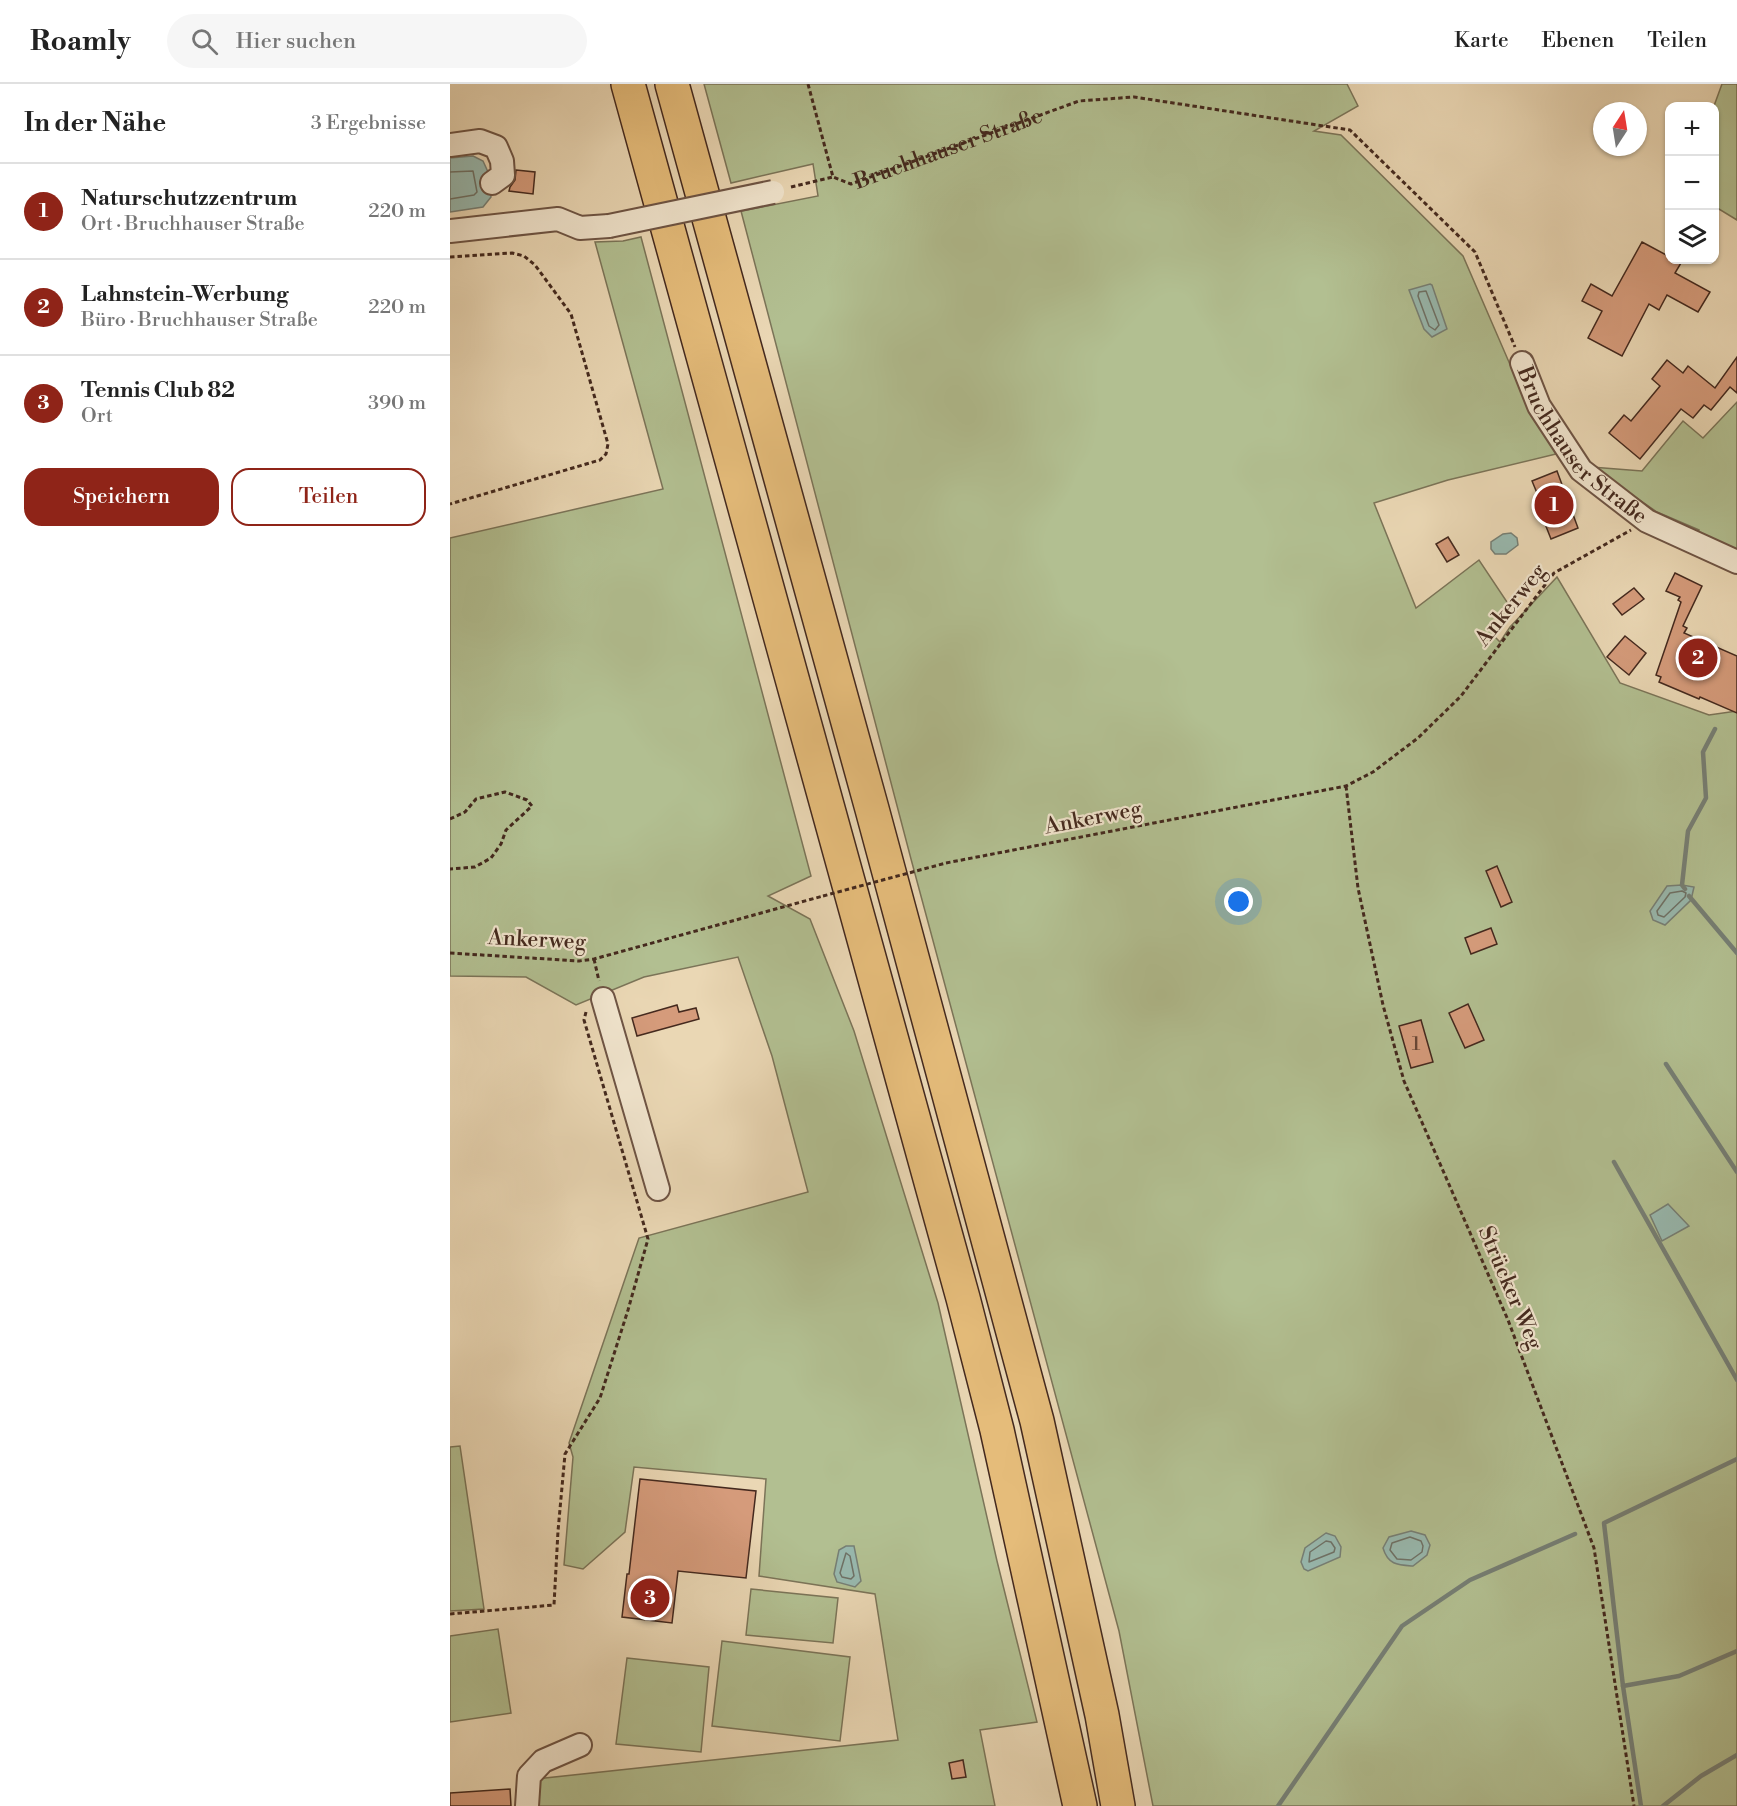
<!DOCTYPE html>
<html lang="de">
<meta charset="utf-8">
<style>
:root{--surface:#fff;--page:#f6f6f6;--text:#222;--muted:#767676;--line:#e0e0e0;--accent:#8f2418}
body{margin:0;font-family:"Libre Bodoni",serif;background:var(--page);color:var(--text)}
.controls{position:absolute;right:18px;top:18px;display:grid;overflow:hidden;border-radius:12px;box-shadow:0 2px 4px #0004}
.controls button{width:54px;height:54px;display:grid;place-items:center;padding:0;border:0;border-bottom:2px solid var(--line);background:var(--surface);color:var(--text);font:30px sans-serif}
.compass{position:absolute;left:1143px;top:18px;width:54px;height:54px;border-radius:50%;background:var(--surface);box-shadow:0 2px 4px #0004;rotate:12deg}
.you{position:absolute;left:789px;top:818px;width:21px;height:21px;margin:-15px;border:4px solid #fff;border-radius:50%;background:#1a73e8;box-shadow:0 0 0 9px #1a73e833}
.badge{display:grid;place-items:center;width:39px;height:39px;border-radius:50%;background:var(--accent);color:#fff;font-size:20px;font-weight:700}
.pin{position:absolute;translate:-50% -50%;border:3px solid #fff;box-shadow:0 2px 6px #0006}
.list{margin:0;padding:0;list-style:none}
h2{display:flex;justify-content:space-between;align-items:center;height:78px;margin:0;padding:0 24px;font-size:26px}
h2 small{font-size:20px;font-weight:400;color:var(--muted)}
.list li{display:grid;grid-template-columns:39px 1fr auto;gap:18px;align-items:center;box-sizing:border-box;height:96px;padding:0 24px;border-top:2px solid var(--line)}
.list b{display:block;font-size:22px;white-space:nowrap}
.list p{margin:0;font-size:20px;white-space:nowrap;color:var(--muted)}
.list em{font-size:20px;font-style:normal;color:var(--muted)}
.actions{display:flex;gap:12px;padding:18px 24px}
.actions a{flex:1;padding:14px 0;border:2px solid var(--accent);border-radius:18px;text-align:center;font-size:21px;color:var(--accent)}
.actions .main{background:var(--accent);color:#fff}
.icon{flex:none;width:33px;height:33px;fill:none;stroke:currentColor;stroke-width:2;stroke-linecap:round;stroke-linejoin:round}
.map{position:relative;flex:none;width:1287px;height:1722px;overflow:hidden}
header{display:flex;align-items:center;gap:36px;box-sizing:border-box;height:84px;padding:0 30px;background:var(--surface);border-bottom:2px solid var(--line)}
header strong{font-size:28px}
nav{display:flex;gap:33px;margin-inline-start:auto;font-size:21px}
.search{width:420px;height:54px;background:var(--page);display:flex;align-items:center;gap:15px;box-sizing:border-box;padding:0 21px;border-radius:33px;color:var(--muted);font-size:22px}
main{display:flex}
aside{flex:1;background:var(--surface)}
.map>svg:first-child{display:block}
</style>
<header>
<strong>Roamly</strong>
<div class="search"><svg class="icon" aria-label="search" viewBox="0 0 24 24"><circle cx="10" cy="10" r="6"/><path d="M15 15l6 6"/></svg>Hier suchen</div>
<nav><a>Karte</a><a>Ebenen</a><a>Teilen</a></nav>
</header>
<main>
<aside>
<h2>In der Nähe<small>3 Ergebnisse</small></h2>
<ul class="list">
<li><span class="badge">1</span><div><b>Naturschutzzentrum</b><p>Ort · Bruchhauser Straße</p></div><em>220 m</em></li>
<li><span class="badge">2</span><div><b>Lahnstein-Werbung</b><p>Büro · Bruchhauser Straße</p></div><em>220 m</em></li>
<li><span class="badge">3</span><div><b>Tennis Club 82</b><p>Ort</p></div><em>390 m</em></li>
</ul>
<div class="actions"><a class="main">Speichern</a><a>Teilen</a></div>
</aside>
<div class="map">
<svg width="1287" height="1722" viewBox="0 0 1287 1722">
<rect width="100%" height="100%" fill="#ead7b4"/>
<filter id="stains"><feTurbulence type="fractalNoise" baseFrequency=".00333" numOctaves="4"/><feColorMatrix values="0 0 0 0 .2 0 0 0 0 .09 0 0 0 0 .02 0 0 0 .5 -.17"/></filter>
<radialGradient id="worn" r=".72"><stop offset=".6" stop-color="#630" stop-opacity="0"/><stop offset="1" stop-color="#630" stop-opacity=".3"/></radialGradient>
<g fill="#b2bf91" stroke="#7b7458" stroke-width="1.5">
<path d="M254 0H897L908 22 864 47 891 51 1013 172 1065 292 1106 370 998 396 924 419 966 524 1029 476 1061 524 1043 551 1050 558 1060 543 1107 493 1170 599 1259 631 1287 627V1722H703L669 1547 461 775 291 127 368 112 363 80 281 99Z"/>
<path d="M1272 0H1287V136L1269 125H1265L1264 22Z"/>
<path d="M191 153 361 792 318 812 360 835 404 947 488 1219 547 1477 587 1638 530 1646 545 1722H81L86 1695 448 1656 425 1510 309 1492 316 1395 184 1383 175 1448 133 1485 114 1481 123 1373 119 1359 189 1154 358 1108 322 972 288 873 194 893 126 921 76 893 0 892V454L213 405 145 158 173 157Z"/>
<path d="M1287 318V474L1246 453 1249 446 1207 428 1141 383 1192 387 1233 337 1253 354Z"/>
<path d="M10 1362 34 1525 0 1527V1363Z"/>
<path d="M301 1505 388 1514 383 1559 296 1551Z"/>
<path d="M48 1545 61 1629 0 1638V1552Z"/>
<path d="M272 1557 400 1573 390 1657 262 1642Z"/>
<path d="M177 1574 259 1583 251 1668 166 1660Z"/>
</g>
<g fill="#98b9af" stroke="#767f75" stroke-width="1.5">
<path d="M23 72 33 77 38 88 41 113 33 123 0 128V74Z"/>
<path d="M980 200 982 201 997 245 982 253 974 245 959 206Z"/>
<path d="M1061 449 1067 454 1068 461 1056 470H1045L1041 465V458L1053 450Z"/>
<path d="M1232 801 1244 803 1241 816 1215 841 1203 836 1200 827 1217 802Z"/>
<path d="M1218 1120 1239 1142 1212 1157 1200 1131Z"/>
<path d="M961 1447 975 1451 980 1461 977 1471 963 1482C948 1481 938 1481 933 1464L939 1453Z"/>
<path d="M876 1449 885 1452 891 1463 890 1473 858 1487 854 1485 851 1478 855 1464Z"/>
<path d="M396 1462H404L411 1497 405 1503 387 1498 384 1490 389 1466Z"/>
</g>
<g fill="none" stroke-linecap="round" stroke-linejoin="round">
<g stroke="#6e7166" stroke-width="1.5">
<path d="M0 88 23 87 27 108 24 111 0 115"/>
<path d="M976 207 989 241 985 246 979 242 968 212 969 208Z"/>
<path d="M1232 807 1236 809 1235 813 1214 833 1208 831 1207 827 1220 809Z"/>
<path d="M960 1453 971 1457 973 1462 972 1468 961 1476 947 1475 940 1466 942 1459Z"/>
<path d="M876 1457 881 1458 885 1464 884 1468 859 1478 860 1468Z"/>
<path d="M396 1469 400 1472 404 1492 401 1495 392 1493 390 1489Z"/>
</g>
<g stroke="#767f75" stroke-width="4.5">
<path d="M1235 805 1232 801 1238 747 1256 714 1253 668 1265 645"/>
<path d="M1239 812 1287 869"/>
<path d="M1216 980 1287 1088"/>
<path d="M1164 1078 1287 1296"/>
<path d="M1173 1602 1229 1592 1287 1567"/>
<path d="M828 1722 952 1542 1020 1496 1125 1450"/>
<path d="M1191 1722 1173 1602 1154 1439 1287 1375"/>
<path d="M1213 1722 1251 1692 1287 1671"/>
</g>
</g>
<g fill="#d59b7b" stroke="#44291e" stroke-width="1.5">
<path d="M66 86 85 88 83 110 59 107 60 103 65 96Z"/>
<path d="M1192 158 1220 173V176L1231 179 1225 189 1260 208 1248 228 1217 211 1209 226 1199 220 1172 272 1138 254 1152 227 1132 217 1141 200 1162 212Z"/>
<path d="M1287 273V309L1280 303 1261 326 1254 321 1243 334 1231 325 1190 375 1159 349 1174 331 1181 337 1210 302 1202 295 1217 276 1233 289 1238 282 1265 304Z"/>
<path d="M1107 387 1128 444 1101 455 1088 422 1092 421 1082 397Z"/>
<path d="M998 453 1009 471 997 478 986 460Z"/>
<path d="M1225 489 1252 502 1233 542 1237 544 1234 549 1287 572V629L1250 613 1249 615 1209 598 1211 593 1206 591 1231 518 1228 516 1230 513 1216 507Z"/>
<path d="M1184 504 1194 515 1172 531 1163 520Z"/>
<path d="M1175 552 1196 569 1179 591 1157 573Z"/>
<path d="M1047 782 1062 818 1051 823 1036 787Z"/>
<path d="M1041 844 1047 860 1021 870 1015 854Z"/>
<path d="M1018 920 1034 956 1015 964 999 929Z"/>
<path d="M227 921 229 928 246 924 249 935 187 952 182 934Z"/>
<path d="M971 936 983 978 961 984 949 942Z"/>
<path d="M190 1395 306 1407 296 1494 228 1487 222 1539 172 1533 177 1490H179Z"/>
<path d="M513 1676 516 1693 502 1695 499 1679Z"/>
<path d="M60 1705 61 1722H0V1709Z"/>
</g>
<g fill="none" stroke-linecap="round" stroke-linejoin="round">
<g stroke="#6e5444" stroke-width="26">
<g id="minor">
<path d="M0 61 30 57 46 63 52 77 53 91 42 99"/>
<path d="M0 147 108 135 130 144 159 142"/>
<path id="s2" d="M1072 279 1089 322 1131 386 1197 437 1287 478"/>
<path d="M153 915 208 1105"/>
<path d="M77 1722 79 1692 93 1677 130 1661"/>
</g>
</g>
<g stroke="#44291e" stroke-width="36">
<g id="highway">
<path d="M178 0 513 1214 547 1346 630 1722"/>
<path d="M222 0 422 725 587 1337 652 1631 668 1722"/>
</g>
</g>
<g stroke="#44291e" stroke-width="3" stroke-dasharray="4.5 3" stroke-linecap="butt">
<path id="s1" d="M358 0 383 93 401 100 629 17 684 13 900 46 1025 168 1065 263"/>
<path d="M341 103 383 93"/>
<path d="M0 173 62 169 74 172 85 181 121 230 158 360 156 370 150 376 0 420"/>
<path d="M896 702 908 804 933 921 954 997 1058 1236 1144 1464 1184 1722"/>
<path d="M0 735 15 728 26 715 55 708 77 716 82 722 56 746 51 760 41 774 25 783 0 785"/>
<path d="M496 779 896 702 923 688 968 654 1011 612 1104 489 1181 446"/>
<path d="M0 869 129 877 144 875 373 812"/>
<path d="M144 875 149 897"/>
<path d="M0 1530 104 1521 108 1447 115 1370 150 1314 178 1226 198 1155 134 936 136 928"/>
</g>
<use href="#minor" stroke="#f1e5ce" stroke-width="22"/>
<use href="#highway" stroke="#e5bc7a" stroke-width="33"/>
<g stroke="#6e5444" stroke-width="26" stroke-linecap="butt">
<path id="minor-bridge" d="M159 142 323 108"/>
</g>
<path stroke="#44291e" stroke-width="3" stroke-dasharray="4.5 3" stroke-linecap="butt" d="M373 812 496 779"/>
<use href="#minor-bridge" stroke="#f1e5ce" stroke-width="22"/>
</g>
<g text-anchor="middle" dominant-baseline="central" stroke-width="4.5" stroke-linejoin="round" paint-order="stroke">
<g font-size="20" fill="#684635">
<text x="966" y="960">1</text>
</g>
<g font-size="22" fill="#44291e" stroke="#f1e5ce">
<text stroke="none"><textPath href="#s1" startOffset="219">Bruchhauser Straße</textPath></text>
<text stroke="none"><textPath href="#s2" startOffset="104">Bruchhauser Straße</textPath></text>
<text transform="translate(1061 521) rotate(-51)">Ankerweg</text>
<text transform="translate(643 734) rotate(-11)">Ankerweg</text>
<text transform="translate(87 856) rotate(3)">Ankerweg</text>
<text transform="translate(1060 1204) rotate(67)">Strücker Weg</text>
</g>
</g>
<rect width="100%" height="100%" filter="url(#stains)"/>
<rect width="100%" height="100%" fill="url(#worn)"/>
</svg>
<div class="controls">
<button>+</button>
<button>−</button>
<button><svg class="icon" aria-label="layers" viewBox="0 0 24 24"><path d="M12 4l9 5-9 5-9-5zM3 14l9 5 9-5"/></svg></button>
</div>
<svg class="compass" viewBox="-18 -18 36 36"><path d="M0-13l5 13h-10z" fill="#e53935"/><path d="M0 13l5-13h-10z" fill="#767676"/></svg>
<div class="you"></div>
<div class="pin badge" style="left:1104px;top:421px">1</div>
<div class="pin badge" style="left:1248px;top:574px">2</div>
<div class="pin badge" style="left:200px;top:1514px">3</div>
</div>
</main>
